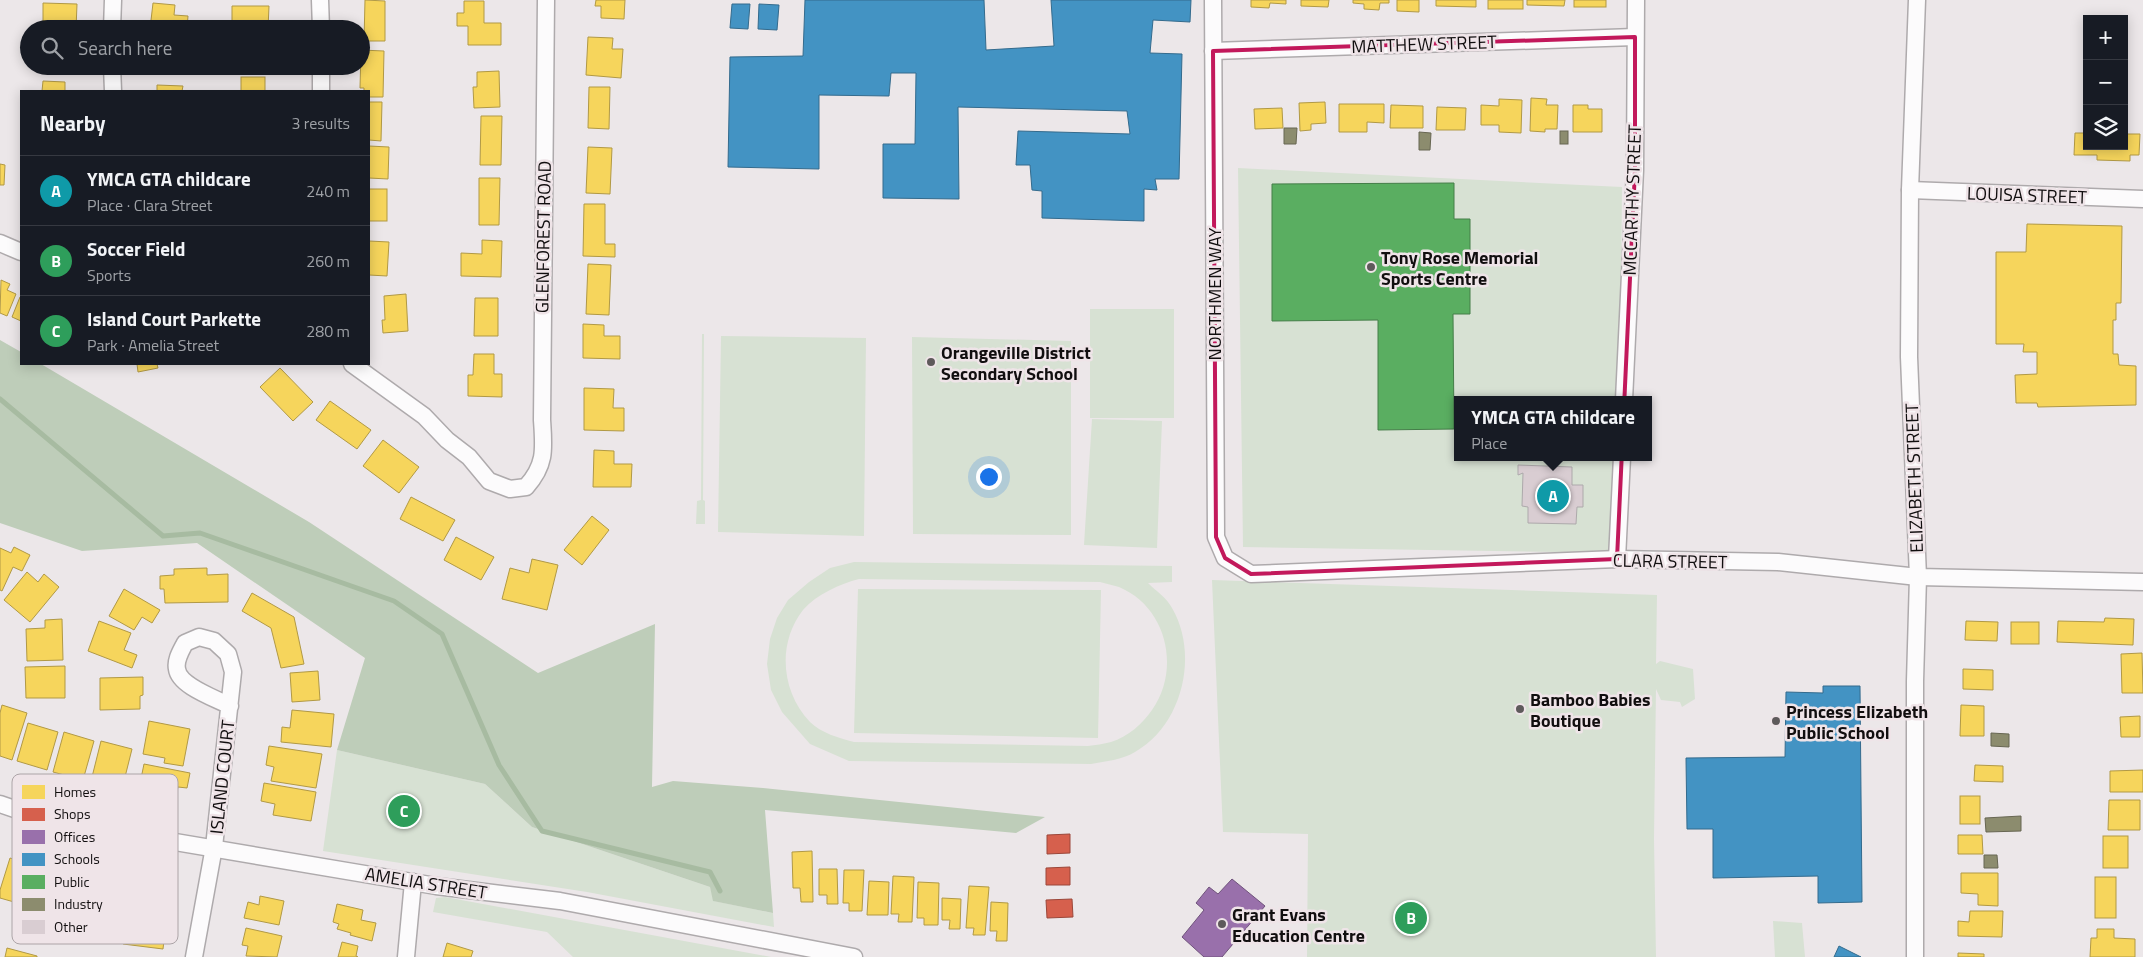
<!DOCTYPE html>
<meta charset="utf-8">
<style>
:root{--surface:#171b24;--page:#242831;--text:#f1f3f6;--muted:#9ea1a6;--line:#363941;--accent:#0b8043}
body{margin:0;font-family:"Titillium Web",sans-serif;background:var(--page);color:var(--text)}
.controls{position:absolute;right:15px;top:15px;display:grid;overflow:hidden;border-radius:0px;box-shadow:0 2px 12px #0003}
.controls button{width:45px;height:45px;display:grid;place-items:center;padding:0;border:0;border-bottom:1px solid var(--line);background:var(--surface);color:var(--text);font:25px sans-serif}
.you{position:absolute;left:988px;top:476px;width:18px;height:18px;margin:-12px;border:4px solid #fff;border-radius:50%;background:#1a73e8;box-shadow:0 0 0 8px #1a73e833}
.badge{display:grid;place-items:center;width:32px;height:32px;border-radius:50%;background:var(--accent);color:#fff;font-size:16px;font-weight:700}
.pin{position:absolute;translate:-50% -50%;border:2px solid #fff;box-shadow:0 1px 5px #0006}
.popup{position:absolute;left:1454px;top:396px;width:198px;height:65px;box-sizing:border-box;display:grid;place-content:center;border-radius:0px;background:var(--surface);filter:drop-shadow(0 1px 4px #0005);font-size:16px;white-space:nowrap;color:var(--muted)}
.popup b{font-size:19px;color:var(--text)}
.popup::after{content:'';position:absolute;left:50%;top:100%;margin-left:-10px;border:10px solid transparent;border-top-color:var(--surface)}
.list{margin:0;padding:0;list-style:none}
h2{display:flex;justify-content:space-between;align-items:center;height:65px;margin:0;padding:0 20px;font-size:21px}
h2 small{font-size:16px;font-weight:400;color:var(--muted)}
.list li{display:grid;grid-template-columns:32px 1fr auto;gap:15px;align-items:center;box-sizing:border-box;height:70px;padding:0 20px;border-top:1px solid var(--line)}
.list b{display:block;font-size:19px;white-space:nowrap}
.list p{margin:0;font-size:16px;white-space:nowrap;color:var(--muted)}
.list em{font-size:16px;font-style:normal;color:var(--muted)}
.icon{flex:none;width:28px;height:28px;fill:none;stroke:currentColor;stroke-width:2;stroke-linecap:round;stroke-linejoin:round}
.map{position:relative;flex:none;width:2143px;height:957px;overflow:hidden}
.search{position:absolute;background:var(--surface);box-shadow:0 2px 12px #0003;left:20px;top:20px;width:350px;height:55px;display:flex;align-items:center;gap:12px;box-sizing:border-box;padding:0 18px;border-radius:28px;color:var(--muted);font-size:19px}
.panel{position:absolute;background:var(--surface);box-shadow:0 2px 12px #0003;left:20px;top:90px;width:350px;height:275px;border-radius:0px}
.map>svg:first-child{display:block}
</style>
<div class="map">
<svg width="2143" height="957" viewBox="0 0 2143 957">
<rect width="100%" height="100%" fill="#ece7e9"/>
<g fill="#d7e1d3" fill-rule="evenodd">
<path d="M1238 168 1622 187 1620 400H1458V457H1620L1619 553 1243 547Z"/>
<rect x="1090" y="309" width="84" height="109"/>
<path d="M702 334H704L703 500 705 501V524H696L697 501 701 500Z"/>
<path d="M721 336 866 338 864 536 718 532Z"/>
<path d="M912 337 1071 341V535L913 534Z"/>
<path d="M1092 419 1162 421 1157 548 1084 545Z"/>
<path d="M854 562 1172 566V582L1148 583C1156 591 1167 598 1172 608 1199 654 1183 725 1135 752 1122 760 1106 761 1091 764L849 761 810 744 782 712 771 690 767 664 770 639 777 618 788 600 809 582 830 568ZM859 579 1100 582C1106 584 1113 585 1119 587 1167 607 1181 669 1152 710 1142 724 1128 737 1111 742 1104 744 1095 745 1088 746L854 742C839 738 821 733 810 722 781 692 777 643 803 610 817 594 840 584 859 579Z"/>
<path d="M1212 580 1657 595 1656 664 1660 661 1693 669 1695 699 1682 707 1680 702 1661 700 1656 689 1654 839 1656 957H1307L1308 834 1223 832Z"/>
<path d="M858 589 1101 590 1098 738 854 733Z"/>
<path d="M337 750 485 784 532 827 710 887 714 901 773 913 774 927 587 892 323 851Z"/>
<path d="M445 897 771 957H573L547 932 433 912 436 898Z"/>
<path d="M1773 921 1802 923 1805 957H1775Z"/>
</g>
<path fill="#becdb9" d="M0 340 21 352V364H41L309 522 538 673 655 624 652 787 673 781 763 788 1045 817 1016 833 765 810 773 913 713 901 710 887 532 827 485 784 337 750 365 658 197 543 82 551 0 523Z"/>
<g fill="#f6d55c" stroke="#b19945">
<path d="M365 0 385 1V41H364Z"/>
<path d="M596 0H625L624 19 601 18V6H595Z"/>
<path d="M1251 0H1286V4L1270 3 1269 8 1251 7Z"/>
<path d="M1301 0H1329L1328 7 1301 6Z"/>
<path d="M1353 0H1389V3H1380L1379 10 1364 9V4L1353 3Z"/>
<path d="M1397 0H1419V12L1397 11Z"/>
<path d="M1436 0H1476V7L1436 6Z"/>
<rect x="1488" y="0" width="35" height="9"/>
<path d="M1527 0H1565L1564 6 1527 5Z"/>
<rect x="1574" y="0" width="32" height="7"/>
<path d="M464 1H484V23H501V45H468V26H457V13H464Z"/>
<path d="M43 3 77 4 76 29H43Z"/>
<path d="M153 3 175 5 174 15 188 16 187 29H150Z"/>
<path d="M232 6H269L268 29H232Z"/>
<path d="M588 37 613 38 612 49H623L621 78 586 75Z"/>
<path d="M361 50 384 51 383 97H369V91H364V88H360Z"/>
<rect x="41" y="66" width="27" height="6"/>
<path d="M155 66H183L182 74 155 70Z"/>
<path d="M499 71 500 107 474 108 473 87H477V72Z"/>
<rect x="241" y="77" width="24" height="14"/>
<path d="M43 81 65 82V91H42Z"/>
<path d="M157 85 183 86 182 91H157Z"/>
<path d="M589 87H610L609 129 588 128Z"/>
<path d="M1531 98 1547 99 1546 105H1558L1557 129H1545V132L1530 131Z"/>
<path d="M1499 99 1522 100 1521 133 1499 132V125H1481V105L1499 106Z"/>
<path d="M369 102H382L381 141 369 140Z"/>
<path d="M1325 102 1326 123 1311 124V130L1300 131 1299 103Z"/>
<path d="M1339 104H1384V123L1367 122V132H1339Z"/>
<path d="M1391 105 1423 106V128H1390Z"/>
<path d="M1573 105H1588V109H1602V132H1573Z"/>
<path d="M1437 107 1466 108 1465 130H1436Z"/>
<path d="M1282 108 1283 128 1255 129 1254 109Z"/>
<path d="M481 116H502L501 165H480Z"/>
<path d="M2075 133H2087V146H2124V134H2140L2139 155H2130V161L2097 160V155H2074Z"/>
<path d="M369 146 389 147 388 179 369 178Z"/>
<path d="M588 147 612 148 610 194 586 193Z"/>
<path d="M0 164 5 165 4 185H0Z"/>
<path d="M479 178H500L499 225H479Z"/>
<rect x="369" y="189" width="18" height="32"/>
<path d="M584 204H605V244H615V257L583 256Z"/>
<path d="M2027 224 2122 226 2121 303H2116V320H2113V354H2118L2119 365 2136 366V405L2038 407 2037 403H2016L2015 375 2037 374V352H2023L2024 344H1996V252H2026Z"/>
<path d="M482 240 502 241 501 277 461 276V253L482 254Z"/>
<path d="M369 241 389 242 387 276 369 275Z"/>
<path d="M588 264 611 265 609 315 586 314Z"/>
<path d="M1 280 10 284 7 290 16 294 7 316 0 313Z"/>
<path d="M406 294 408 331 383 333 382 320H385L384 296Z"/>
<path d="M20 297H21V321L12 317Z"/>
<path d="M475 298H498V336H474Z"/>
<path d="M583 324 604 325V336H620V359L583 358Z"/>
<path d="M474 354H494V374H502V397L468 396V375H473Z"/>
<path d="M137 364H157L158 368 138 372Z"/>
<path d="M280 368 313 402 293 421 260 387Z"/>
<path d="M584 388 614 389 613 408H624V431L584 430Z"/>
<path d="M330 401 371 430 357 449 316 420Z"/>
<path d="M383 440 419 467 399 493 363 466Z"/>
<path d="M594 450 614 451V464H632L631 487H593Z"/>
<path d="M411 497 455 520 443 541 400 519Z"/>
<path d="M592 516 609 530 582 565 564 550Z"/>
<path d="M456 537 494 557 481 580 444 560Z"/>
<path d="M14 547 30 555 22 571 13 567 2 591 0 590V548L11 553Z"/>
<path d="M532 559 558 565 547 610 502 599 510 568 529 573Z"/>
<path d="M207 568V575L228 574V602L165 603 164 589H160V576L174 575V569Z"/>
<path d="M27 572 38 582 44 574 59 587 30 622 4 600Z"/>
<path d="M124 589 160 610 152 623 142 617 134 630 109 616Z"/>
<path d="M252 593 294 617 304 664 281 668 271 628 242 611Z"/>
<path d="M2105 618 2134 619 2133 645 2057 642 2058 621 2104 622Z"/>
<path d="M62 619 63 660 27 661 26 629 45 628V620Z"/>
<path d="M99 621 131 633 124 650 137 655 132 668 88 651Z"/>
<path d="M1966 621 1998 622 1997 641 1965 640Z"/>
<rect x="2011" y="622" width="28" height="22"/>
<path d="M2142 653 2143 693H2122L2121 654Z"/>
<path d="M65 666V698H26L25 667Z"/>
<path d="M1963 669 1993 670V690L1963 689Z"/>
<path d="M318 671 320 700 292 702 290 673Z"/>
<path d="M143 677V695L140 696V709L100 710V678Z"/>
<path d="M2 705 27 713 12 760 0 756V713Z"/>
<path d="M1961 705 1984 706V736H1960Z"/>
<path d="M292 710 334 714 331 747 281 742 282 727 290 728Z"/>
<path d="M2140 716V737H2121L2120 717Z"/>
<path d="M149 721 190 729 183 766 164 763 165 758 143 754Z"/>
<path d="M28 723 58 732 47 770 17 761Z"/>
<path d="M64 732 94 741 83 780 53 772Z"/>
<path d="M101 741 132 749 122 789 91 781Z"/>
<path d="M269 746 322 754 316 788 271 781 274 767 266 765Z"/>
<path d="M144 764 190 773 187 788 178 787 174 803 151 798 152 796 138 793Z"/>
<path d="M1975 765 2003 766V782L1974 781Z"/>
<path d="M2143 770V792H2110V771Z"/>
<path d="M264 783 316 792 311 821 273 815 275 804 261 801Z"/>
<rect x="1960" y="796" width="20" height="28"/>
<path d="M2109 800H2140V830H2108Z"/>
<path d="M1958 835H1982L1983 854H1958Z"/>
<rect x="2103" y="836" width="25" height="32"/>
<path d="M812 851 813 902H801L800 888H793L792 852Z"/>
<path d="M10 858 39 867 28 906 0 898V890Z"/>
<path d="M45 866 61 871 59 878 75 882 64 922 41 915 49 886 40 884Z"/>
<path d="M819 869H837L838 904H827V895H819Z"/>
<path d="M844 870H864L862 911H849V903H843Z"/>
<path d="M87 872 111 877 104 915 94 914 92 923 72 919 79 881 85 882Z"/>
<path d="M1961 873H1998V906L1978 905V894L1961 893Z"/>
<path d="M126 874 164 881 162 894 174 896 170 916 121 907Z"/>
<path d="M893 876 914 877 912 922H898L899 914H891Z"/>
<rect x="2095" y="877" width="21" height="41"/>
<path d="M869 881 889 882 888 915H867Z"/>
<path d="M918 882 939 883 938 925H924V918H917Z"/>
<path d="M969 886 989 887 985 935H973L974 928H966Z"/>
<path d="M260 896 284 901 279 925 244 918 248 902 259 905Z"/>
<path d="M942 898 961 899 960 929H949L950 920H942Z"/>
<path d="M991 902 1008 903 1007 941H996L997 931H990Z"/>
<path d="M337 904 363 910 361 920 376 923 372 941 350 935 351 933 337 929 339 924 333 922Z"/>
<path d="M1970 911H2003L2002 937 1958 936V921L1969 922Z"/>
<path d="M128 914 157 918 156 931 165 932 163 949 123 944Z"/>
<path d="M246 928 282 936 277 957 246 956 248 946 242 945Z"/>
<path d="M2097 929H2114V938L2135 939V957H2090L2091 938H2097Z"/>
<path d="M342 942 358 946 356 956 358 957H338Z"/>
<path d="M447 943 473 951 471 957H443Z"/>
<path d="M7 948 37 956V957H5Z"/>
<path d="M1958 953 1984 954V957H1958Z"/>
</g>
<g fill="#d6604d" stroke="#9b473a">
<path d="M1070 834V853L1047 854V835Z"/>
<path d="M1070 867V885H1046V868Z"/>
<path d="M1072 899 1073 917 1047 918 1046 900Z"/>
</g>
<path fill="#9970ab" stroke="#70537c" d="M1232 879 1265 906 1222 957H1204L1182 937 1204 910 1196 903 1209 887 1218 894Z"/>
<g fill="#4393c3" stroke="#346b8d">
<path d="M805 0H984L986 50 1054 46 1051 0H1191L1190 22 1153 20 1150 53 1182 54 1179 179H1155L1157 190 1144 189V221L1042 218V191L1032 190 1030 165H1016L1018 131 1130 134 1127 111 958 107 959 199 883 198V144H915L916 73H891L889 96 819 95V169L728 167 730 57 803 56Z"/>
<path d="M732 4H750L748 29 730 28Z"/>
<path d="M759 4 779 5 777 30 758 29Z"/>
<path d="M1823 686H1860L1862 902 1818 903V876L1713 878V829H1687L1686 758 1785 757 1786 692 1823 693Z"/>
<path d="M1839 946 1861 957H1834Z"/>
</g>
<path fill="#5aae61" stroke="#447e48" d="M1454 183V219H1470V314H1453L1454 429 1378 430V320L1272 321V184Z"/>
<g fill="#8c8c6e" stroke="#676652">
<path d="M1284 128H1297L1296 144H1284Z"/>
<rect x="1560" y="131" width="8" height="13"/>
<path d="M1419 132 1431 133 1430 150H1419Z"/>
<path d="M1991 733 2009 734V747L1991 746Z"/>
<path d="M2021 816V831L1986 832 1985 818Z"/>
<path d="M1984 855H1997L1998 868H1984Z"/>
</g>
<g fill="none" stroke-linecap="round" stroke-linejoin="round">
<path stroke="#a7bba1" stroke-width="5" d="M0 399 163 536 200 533 394 601 442 634 499 765 542 831 710 872 720 891"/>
</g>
<path fill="#d9cdd2" stroke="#ada9ab" d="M1518 465 1572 467V485H1583V507H1577L1576 524 1528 523V507L1522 506 1523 473 1518 475Z"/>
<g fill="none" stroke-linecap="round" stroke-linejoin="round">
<g stroke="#aeaaac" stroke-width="19">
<g id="minor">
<path d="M320 0 321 29"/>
<path d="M1213 0 1216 537 1225 558 1251 574 1617 559 1778 562 1918 577 2143 582"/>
<path d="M112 29 113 0"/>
<path d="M1213 51 1635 37"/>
<path d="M112 66 113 91"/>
<path d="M321 66V91"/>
<path d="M1910 190 2143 199"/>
<path d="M0 243 21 252"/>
<path d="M352 364 424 416 447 440 469 457 489 481 510 489 526 487C546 465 544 449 542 420L546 0"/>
<path d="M1624 400 1635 170 1636 0"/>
<path d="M1617 559 1622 457"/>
<path d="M0 804 32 815 104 830 436 886 560 901 854 957"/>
<path d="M194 957 214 847 233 672 228 654 214 641 199 637 185 643C181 651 175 660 177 669 179 686 215 698 230 706"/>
<path d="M406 957 413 882"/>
<path d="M1915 957V681L1918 577 1909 357 1910 190 1917 0"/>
</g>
</g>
<use href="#minor" stroke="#fcfbfc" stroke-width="16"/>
</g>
<path fill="none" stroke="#c2185b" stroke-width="4" stroke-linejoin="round" d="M1635 37V170L1617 559 1251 574 1225 558 1216 537 1213 51Z"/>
<g fill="#5e5a5b" stroke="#efe4e8" stroke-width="2">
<circle cx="1371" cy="267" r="5"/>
<circle cx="931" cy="362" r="5"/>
<circle cx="1520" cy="709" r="5"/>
<circle cx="1776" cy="721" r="5"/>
<circle cx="1222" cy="924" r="5"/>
</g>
<g text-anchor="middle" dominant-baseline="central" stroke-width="5" stroke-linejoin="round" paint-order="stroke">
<g font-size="18" fill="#110e0f" stroke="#efe4e8">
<text transform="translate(1424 44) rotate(-2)">MATTHEW STREET</text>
<text transform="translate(2027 195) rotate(2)">LOUISA STREET</text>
<text transform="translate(1632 200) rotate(-88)">MCCARTHY STREET</text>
<text transform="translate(543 237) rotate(-89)">GLENFOREST ROAD</text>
<text transform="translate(1214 294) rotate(-90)">NORTHMEN WAY</text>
<text transform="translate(1914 478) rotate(-92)">ELIZABETH STREET</text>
<text transform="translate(1670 561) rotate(1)">CLARA STREET</text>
<text transform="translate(222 777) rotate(-84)">ISLAND COURT</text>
<text transform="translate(426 883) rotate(9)">AMELIA STREET</text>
</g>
<g font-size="18" font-weight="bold" fill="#110e0f" stroke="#efe4e8" text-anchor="start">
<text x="1381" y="257">Tony Rose Memorial<tspan x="1381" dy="21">Sports Centre</tspan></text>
<text x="941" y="352">Orangeville District<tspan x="941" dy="21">Secondary School</tspan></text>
<text x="1530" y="699">Bamboo Babies<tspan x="1530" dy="21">Boutique</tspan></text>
<text x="1786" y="711">Princess Elizabeth<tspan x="1786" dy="21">Public School</tspan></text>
<text x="1232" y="914">Grant Evans<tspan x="1232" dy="21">Education Centre</tspan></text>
</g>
</g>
<rect x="12" y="774" width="166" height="170" rx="8" fill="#efe4e8" stroke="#aca4a7" stroke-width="1"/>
<rect x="22" y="785" width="23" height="14" fill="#f6d55c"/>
<rect x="22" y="808" width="23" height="13" fill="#d6604d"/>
<rect x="22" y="830" width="23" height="14" fill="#9970ab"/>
<rect x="22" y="853" width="23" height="13" fill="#4393c3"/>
<rect x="22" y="875" width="23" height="14" fill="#5aae61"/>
<rect x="22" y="898" width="23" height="13" fill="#8c8c6e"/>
<rect x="22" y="920" width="23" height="14" fill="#d9cdd2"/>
<g font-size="14" fill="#110e0f">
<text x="54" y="797">Homes</text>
<text x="54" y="819">Shops</text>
<text x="54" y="842">Offices</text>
<text x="54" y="864">Schools</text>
<text x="54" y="887">Public</text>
<text x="54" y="909">Industry</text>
<text x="54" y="932">Other</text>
</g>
</svg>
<div class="controls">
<button>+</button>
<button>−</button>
<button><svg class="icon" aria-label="layers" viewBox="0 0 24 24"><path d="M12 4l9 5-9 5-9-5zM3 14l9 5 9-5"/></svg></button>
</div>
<div class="you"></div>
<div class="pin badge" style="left:1553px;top:496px;background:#0f9aa8">A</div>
<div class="popup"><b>YMCA GTA childcare</b>Place</div>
<div class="pin badge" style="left:1411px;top:918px;background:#2e9e5b">B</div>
<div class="pin badge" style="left:404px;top:811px;background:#2e9e5b">C</div>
<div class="search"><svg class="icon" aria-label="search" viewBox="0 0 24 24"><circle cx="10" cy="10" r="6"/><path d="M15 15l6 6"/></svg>Search here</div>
<section class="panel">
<h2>Nearby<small>3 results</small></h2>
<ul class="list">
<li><span class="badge" style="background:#0f9aa8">A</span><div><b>YMCA GTA childcare</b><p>Place · Clara Street</p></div><em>240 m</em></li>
<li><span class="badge" style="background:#2e9e5b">B</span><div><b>Soccer Field</b><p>Sports</p></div><em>260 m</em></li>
<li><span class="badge" style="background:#2e9e5b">C</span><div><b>Island Court Parkette</b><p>Park · Amelia Street</p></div><em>280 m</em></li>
</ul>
</section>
</div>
